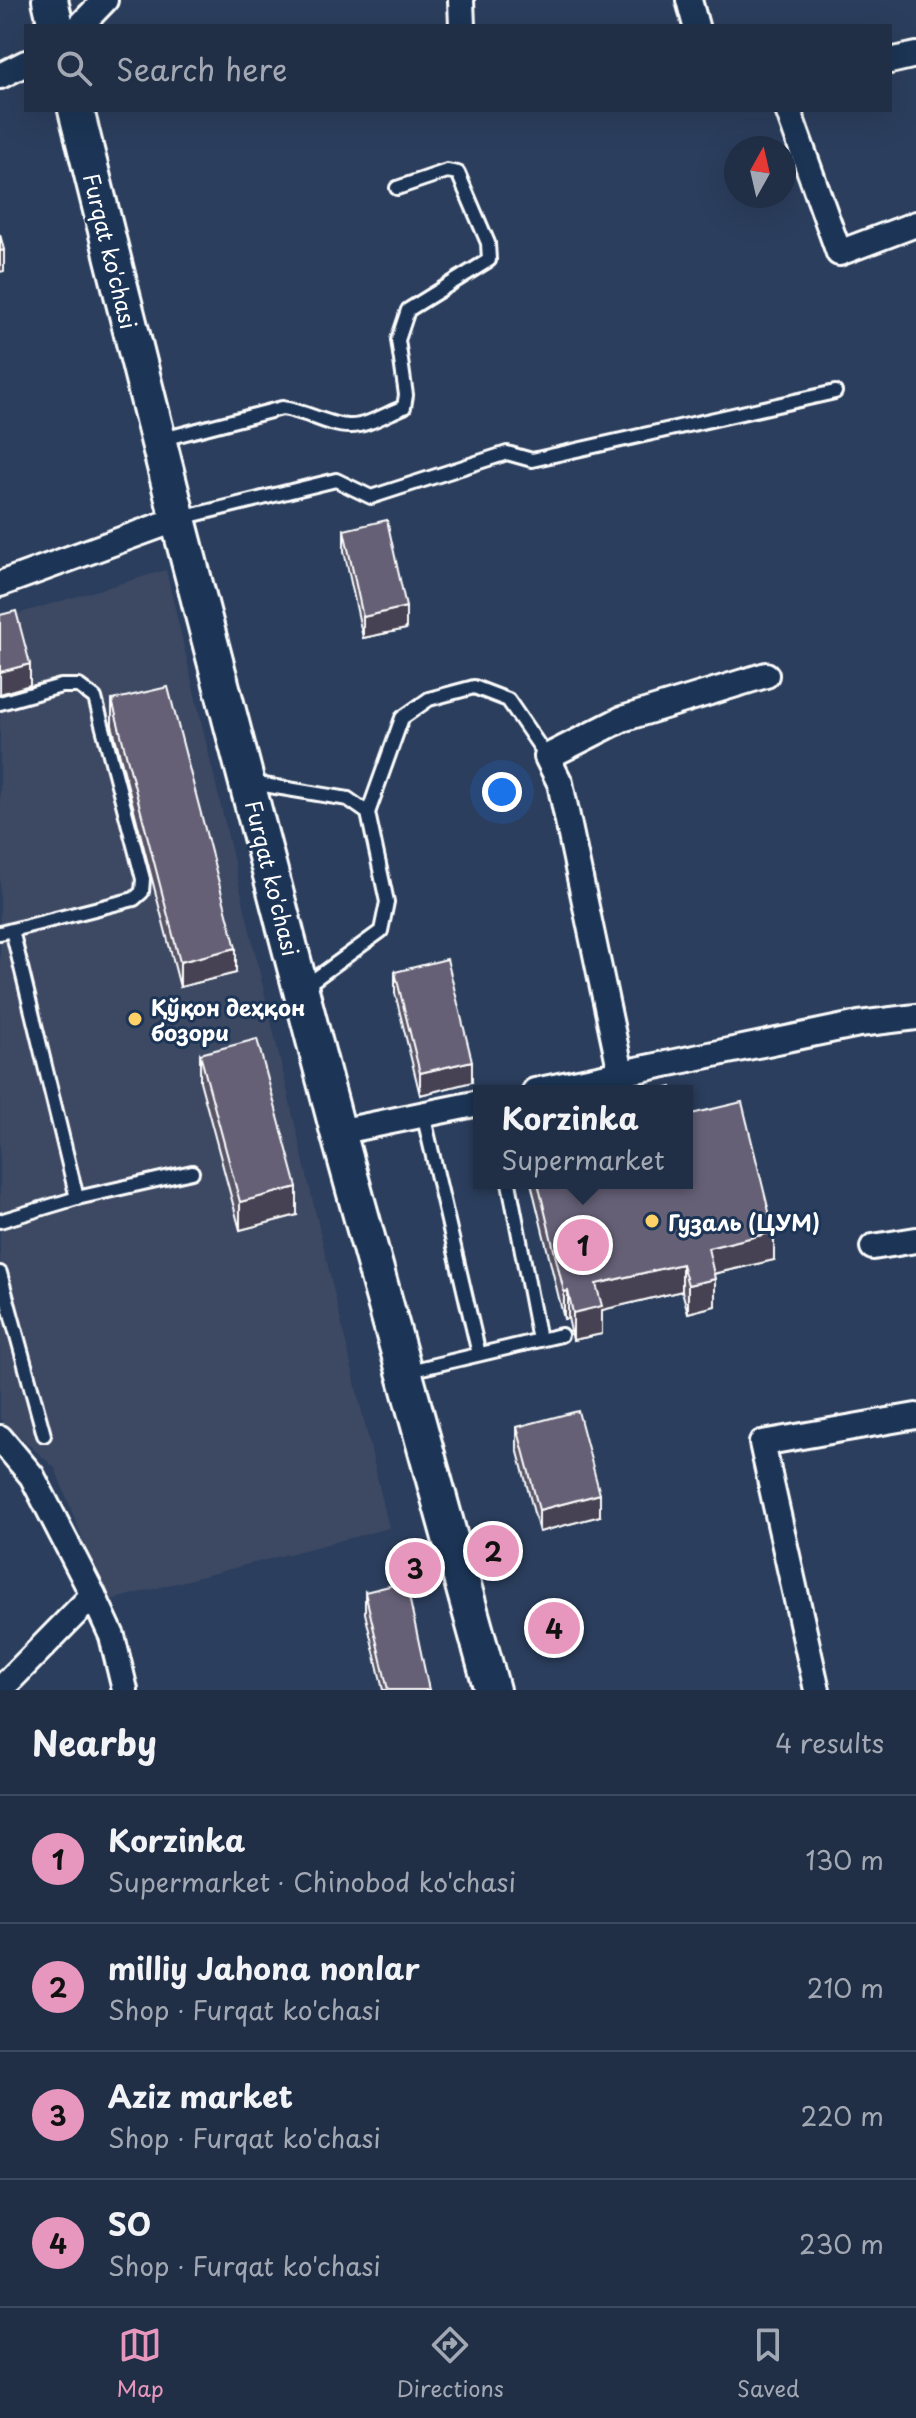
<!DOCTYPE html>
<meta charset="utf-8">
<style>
:root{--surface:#202e46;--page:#2d3a51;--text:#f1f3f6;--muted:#a2a8b3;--line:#3d4a5f;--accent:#e797bd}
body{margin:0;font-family:"Playpen Sans",sans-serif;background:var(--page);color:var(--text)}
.compass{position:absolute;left:724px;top:136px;width:72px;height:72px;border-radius:50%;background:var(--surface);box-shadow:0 8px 32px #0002;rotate:8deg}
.you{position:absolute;left:502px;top:792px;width:28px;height:28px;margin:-20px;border:6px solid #fff;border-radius:50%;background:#1a73e8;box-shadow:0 0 0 12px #1a73e833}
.badge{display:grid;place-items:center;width:52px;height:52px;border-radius:50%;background:var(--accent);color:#111;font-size:26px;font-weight:700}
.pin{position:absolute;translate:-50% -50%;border:4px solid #fff;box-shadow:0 2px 8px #0006}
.popup{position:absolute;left:473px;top:1085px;width:220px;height:104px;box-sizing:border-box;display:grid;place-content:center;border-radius:0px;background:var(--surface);filter:drop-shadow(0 2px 6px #0005);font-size:26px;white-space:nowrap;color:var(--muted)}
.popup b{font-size:30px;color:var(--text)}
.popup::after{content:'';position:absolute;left:50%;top:100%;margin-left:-16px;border:16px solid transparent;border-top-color:var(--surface)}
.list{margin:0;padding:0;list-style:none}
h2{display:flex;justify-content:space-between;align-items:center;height:104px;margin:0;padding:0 32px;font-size:34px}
h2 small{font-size:26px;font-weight:400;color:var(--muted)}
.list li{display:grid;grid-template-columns:52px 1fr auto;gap:24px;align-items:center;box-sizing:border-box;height:128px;padding:0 32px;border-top:2px solid var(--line)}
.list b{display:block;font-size:30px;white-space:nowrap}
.list p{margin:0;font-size:26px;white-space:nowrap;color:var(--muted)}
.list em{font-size:26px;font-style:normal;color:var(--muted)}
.icon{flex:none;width:44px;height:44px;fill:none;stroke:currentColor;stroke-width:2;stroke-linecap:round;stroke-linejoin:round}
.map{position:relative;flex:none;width:916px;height:1690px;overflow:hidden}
.search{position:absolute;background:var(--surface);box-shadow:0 8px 32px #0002;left:24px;right:24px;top:24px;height:88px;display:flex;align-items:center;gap:20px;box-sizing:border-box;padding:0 28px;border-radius:0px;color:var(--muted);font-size:30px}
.sheet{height:616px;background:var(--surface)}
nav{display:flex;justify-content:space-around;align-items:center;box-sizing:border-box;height:112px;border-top:2px solid var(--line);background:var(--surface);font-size:22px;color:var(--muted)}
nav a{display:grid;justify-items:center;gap:4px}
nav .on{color:var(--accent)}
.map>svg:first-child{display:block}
</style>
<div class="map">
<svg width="916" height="1690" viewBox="0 0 916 1690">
<rect width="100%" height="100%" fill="#2b3e5d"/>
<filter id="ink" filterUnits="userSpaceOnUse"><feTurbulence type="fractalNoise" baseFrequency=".0125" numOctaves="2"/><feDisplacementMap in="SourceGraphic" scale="16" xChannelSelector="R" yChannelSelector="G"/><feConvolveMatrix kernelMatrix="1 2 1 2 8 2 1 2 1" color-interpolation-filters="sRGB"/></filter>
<g filter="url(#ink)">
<path fill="#3c4864" d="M166 570 389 1528 107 1601 55 1468 0 1419V619Z"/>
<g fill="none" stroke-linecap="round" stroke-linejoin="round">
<g stroke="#fff" stroke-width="18">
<g id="lane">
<path d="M159 440 282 408C307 411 328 426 349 426 366 427 388 413 404 407L406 395 398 340 408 310 489 260 488 243 458 173 447 171 397 188"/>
<path d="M181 518 336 480 371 497 507 453 532 460 835 392"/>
<path d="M0 703 61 686H79L95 698 143 879 142 892 134 899 0 933"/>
<path d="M252 783 348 799 368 813 387 902 381 931 304 987"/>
<path d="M368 813 402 718 429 699 474 687 508 700 547 757"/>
<path d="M12 930 77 1198"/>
<path d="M423 1114 479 1354"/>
<path d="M509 1183 539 1340"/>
<path d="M0 1221 77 1198 192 1172"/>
<path d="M0 1273 44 1435"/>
<path d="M405 1372 561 1335"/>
</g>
</g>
<g stroke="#fff" stroke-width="30">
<g id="street">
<path d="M461 0 462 26"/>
<path d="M689 0 696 26"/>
<path d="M80 26 105 0"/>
<path d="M890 61 916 55"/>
<path d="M0 76 26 63"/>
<path d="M788 110 839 253 916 224"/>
<path d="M0 584 178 519"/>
<path d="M621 1073 560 783 547 757 622 719 766 675"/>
<path d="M535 1091 859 1024 916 1017"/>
<path d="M338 1132 479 1103"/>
<path d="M873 1247 916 1240"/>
<path d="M0 1438 32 1476 93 1595 112 1636 125 1690"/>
<path d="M0 1690 93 1595"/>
<path d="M817 1690 762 1443 916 1416"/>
</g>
</g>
<g stroke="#fff" stroke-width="40">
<g id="secondary">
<path d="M50 0 56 26"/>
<path d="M76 110 178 519 338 1132 492 1690"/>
</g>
</g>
<use href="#lane" stroke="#1d3557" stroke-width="12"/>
<use href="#street" stroke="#1d3557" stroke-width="24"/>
<use href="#secondary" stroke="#1d3557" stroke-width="34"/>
</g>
<g fill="#575365" stroke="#fff" stroke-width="2">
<path d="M344 530 406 629 363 638 344 551Z"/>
<path d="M112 700 236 973 180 987 112 725Z"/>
<path d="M395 972 472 1082 420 1095 395 993Z"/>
<path d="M200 1054 297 1215 240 1230 200 1081Z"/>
<path d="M531 1183H687L774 1260 714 1274 715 1306 688 1313 682 1291 602 1310V1334L573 1340 568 1318 564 1319Z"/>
<path d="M517 1427 600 1516 539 1532 517 1448Z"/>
<path d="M365 1592 429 1690H383L365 1613Z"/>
</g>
<g fill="#474353" stroke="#fff" stroke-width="2">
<path d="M4 250V271L0 272V251Z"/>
<path d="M406 607V629L363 638V617Z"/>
<path d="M30 664V685L0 694V672Z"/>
<path d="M236 948V973L180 987V962Z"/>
<path d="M472 1061V1082L420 1095V1073Z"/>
<path d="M297 1187V1215L240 1230V1202Z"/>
<path d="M774 1232V1260L708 1275V1248Z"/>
<path d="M682 1264V1291L602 1310V1334L573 1340V1313L596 1284Z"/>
<path d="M715 1279V1306L688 1313V1285Z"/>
<path d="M568 1291V1318L564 1319V1292Z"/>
<path d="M600 1494V1516L539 1532V1510Z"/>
</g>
<g fill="#656076" stroke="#fff" stroke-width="2">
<path d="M0 234 4 250 0 251Z"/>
<path d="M387 520 406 607 363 617 344 530Z"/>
<path d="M16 611 30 664 0 672V615Z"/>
<path d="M168 687 236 948 180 962 112 700Z"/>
<path d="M447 959 472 1061 420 1073 395 972Z"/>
<path d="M257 1039 297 1187 240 1202 200 1054Z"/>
<path d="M671 1087 672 1091H655Z"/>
<path d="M742 1102 774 1232 708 1248 715 1279 688 1285 682 1264 596 1284 602 1306 573 1313 568 1291 564 1292 538 1183H687V1115Z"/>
<path d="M578 1411 600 1494 539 1510 517 1427Z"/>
<path d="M406 1582 429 1690H388L365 1592Z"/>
</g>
</g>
<g fill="#ffd166" stroke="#1d3557" stroke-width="3">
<circle cx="135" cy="1019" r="8"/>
<circle cx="652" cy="1221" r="8"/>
</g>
<g text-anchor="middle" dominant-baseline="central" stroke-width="6" stroke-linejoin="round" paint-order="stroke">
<g font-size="22" fill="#fff" stroke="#1d3557">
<text transform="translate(111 251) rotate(76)">Furqat ko'chasi</text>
<text transform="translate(273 878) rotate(76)">Furqat ko'chasi</text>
</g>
<g font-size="22" font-weight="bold" fill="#fff" stroke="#1d3557" text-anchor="start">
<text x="151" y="1006">Қўқон деҳқон<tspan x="151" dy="25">бозори</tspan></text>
<text x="668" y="1221">Гузаль (ЦУМ)</text>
</g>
</g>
</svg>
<svg class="compass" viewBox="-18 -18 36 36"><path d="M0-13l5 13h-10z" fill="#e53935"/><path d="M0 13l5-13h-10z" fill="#a2a8b3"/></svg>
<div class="you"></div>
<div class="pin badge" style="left:583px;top:1245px">1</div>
<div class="popup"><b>Korzinka</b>Supermarket</div>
<div class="pin badge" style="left:493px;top:1551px">2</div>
<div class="pin badge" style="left:415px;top:1568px">3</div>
<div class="pin badge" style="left:554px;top:1628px">4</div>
<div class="search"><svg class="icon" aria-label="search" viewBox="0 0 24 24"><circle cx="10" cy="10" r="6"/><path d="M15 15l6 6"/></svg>Search here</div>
</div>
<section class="sheet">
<h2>Nearby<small>4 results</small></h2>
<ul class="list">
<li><span class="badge">1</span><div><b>Korzinka</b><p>Supermarket · Chinobod ko'chasi</p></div><em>130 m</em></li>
<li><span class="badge">2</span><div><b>milliy Jahona nonlar</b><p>Shop · Furqat ko'chasi</p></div><em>210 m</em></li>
<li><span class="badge">3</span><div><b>Aziz market</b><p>Shop · Furqat ko'chasi</p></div><em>220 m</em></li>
<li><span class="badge">4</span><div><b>SO</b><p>Shop · Furqat ko'chasi</p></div><em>230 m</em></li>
</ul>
</section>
<nav>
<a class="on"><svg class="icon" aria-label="map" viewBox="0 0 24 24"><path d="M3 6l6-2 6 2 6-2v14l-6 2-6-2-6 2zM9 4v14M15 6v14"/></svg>Map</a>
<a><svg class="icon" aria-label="directions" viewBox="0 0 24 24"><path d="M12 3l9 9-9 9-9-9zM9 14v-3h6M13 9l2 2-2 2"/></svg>Directions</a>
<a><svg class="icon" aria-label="saved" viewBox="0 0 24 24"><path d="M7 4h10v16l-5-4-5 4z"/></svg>Saved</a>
</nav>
